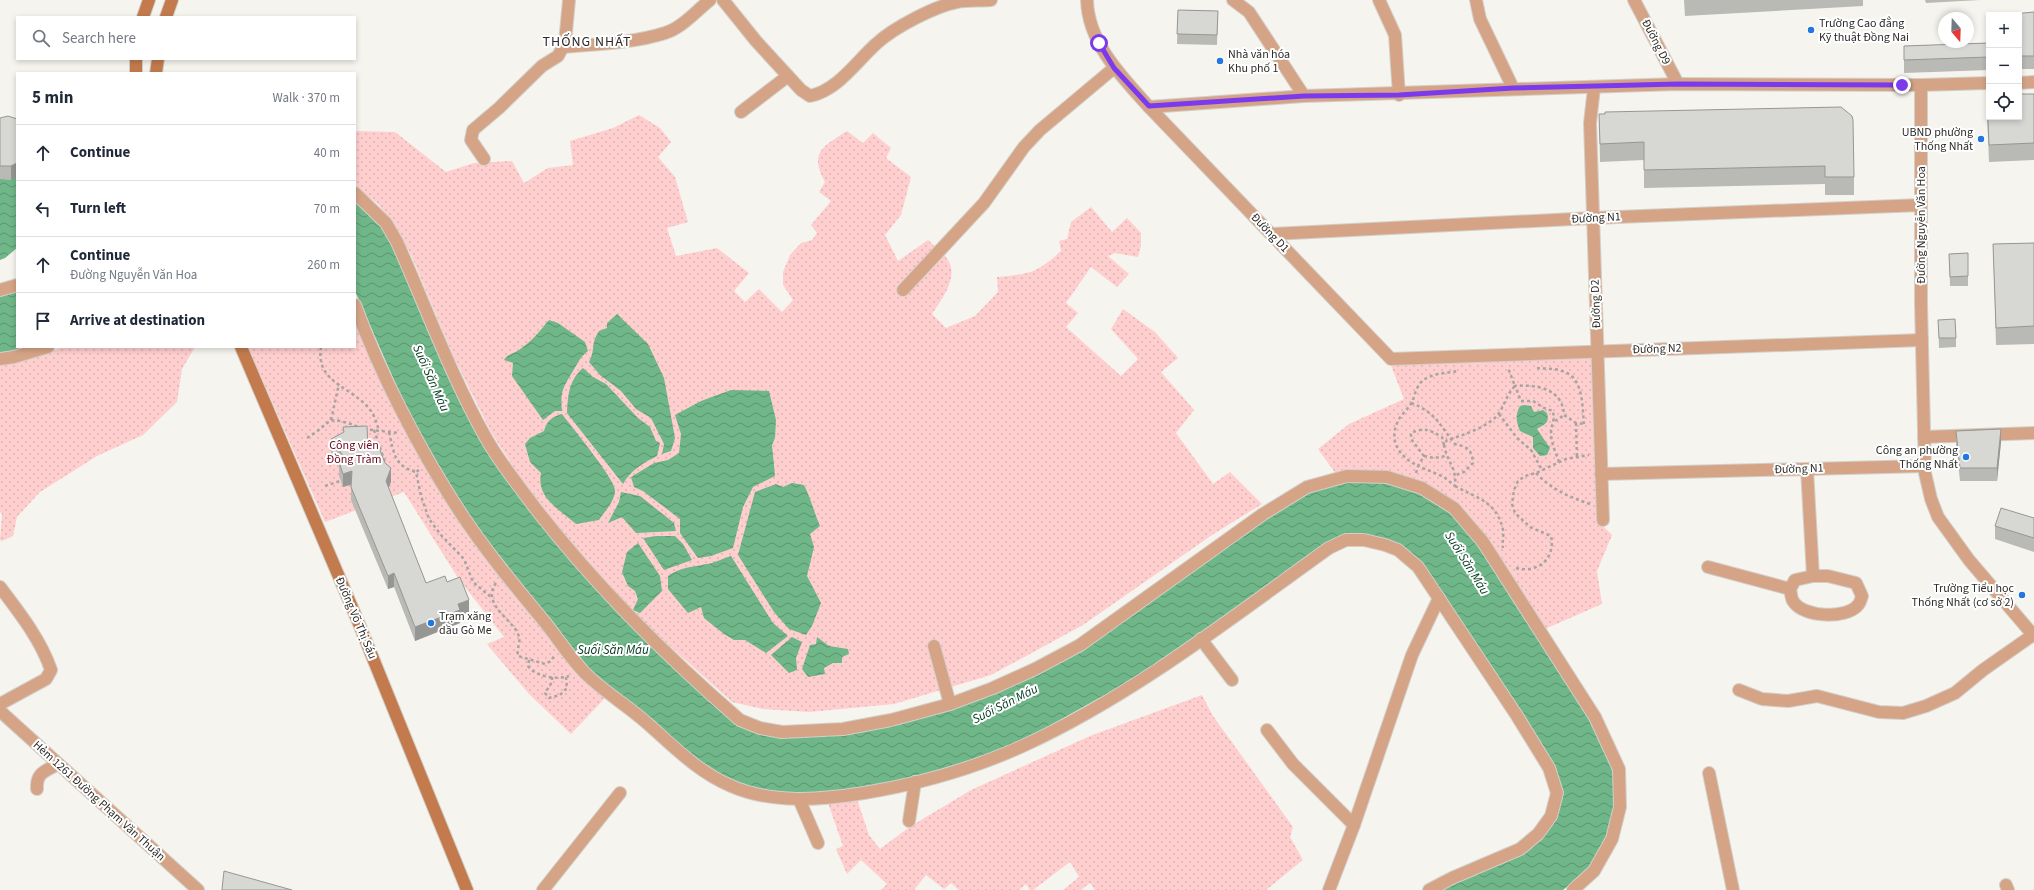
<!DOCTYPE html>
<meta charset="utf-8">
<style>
:root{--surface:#fff;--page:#f6f6f7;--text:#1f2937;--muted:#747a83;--line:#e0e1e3}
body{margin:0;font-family:"Source Sans 3",sans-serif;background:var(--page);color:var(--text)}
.controls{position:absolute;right:12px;top:12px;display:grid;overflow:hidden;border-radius:0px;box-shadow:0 2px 6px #0003}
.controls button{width:36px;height:36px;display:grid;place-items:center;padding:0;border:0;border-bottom:1px solid var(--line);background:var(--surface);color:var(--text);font:20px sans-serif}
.compass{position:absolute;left:1938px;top:12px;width:36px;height:36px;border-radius:50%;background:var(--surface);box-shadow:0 2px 6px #0003;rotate:161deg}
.stop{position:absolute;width:12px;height:12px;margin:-9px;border:3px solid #7c3aed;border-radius:50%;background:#fff}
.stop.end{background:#7c3aed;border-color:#fff;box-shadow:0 1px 4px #0008}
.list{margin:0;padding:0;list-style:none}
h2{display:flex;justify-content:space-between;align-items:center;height:52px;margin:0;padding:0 16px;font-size:17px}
h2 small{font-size:13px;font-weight:400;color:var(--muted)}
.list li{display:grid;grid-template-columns:26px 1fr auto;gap:12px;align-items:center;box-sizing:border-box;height:56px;padding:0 16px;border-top:1px solid var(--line)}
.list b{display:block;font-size:15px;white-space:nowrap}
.list p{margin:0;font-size:13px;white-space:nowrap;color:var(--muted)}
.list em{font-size:13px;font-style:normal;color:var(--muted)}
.icon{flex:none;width:22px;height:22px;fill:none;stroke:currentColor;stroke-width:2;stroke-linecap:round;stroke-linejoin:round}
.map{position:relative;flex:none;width:2034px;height:890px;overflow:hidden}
.search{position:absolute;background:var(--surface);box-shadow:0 2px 6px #0003;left:16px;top:16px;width:340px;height:44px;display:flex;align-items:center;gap:10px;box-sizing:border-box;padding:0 14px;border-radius:0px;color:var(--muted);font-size:15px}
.panel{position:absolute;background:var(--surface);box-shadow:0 2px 6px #0003;left:16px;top:72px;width:340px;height:276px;border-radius:0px}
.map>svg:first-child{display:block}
</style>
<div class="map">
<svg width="2034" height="890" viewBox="0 0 2034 890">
<defs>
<pattern id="grass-dots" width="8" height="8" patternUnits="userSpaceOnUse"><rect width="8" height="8" fill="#ffcfcf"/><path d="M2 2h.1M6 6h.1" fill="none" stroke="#dbb2b2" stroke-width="1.8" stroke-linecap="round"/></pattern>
<pattern id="water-waves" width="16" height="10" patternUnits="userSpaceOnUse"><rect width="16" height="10" fill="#6fb688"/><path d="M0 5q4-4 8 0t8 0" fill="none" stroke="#5b946f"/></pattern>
</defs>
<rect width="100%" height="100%" fill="#f6f4ef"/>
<g fill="url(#grass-dots)">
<path d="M639 115 660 128 671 142 658 157 675 177 688 222 667 228 676 256 717 248 749 273 734 291 745 302 759 289 782 312 793 300 783 285V272L790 255 801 243 812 240 817 233 811 225 831 201 819 192 825 182C809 153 822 147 847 131L863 143 873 133 891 148 886 158 911 177 901 215 885 235 898 261 928 240C934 246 944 253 948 260 959 278 941 300 932 314L946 328 975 316 998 292 997 277C1029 274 1036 274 1061 251L1059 241 1067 239 1071 222 1091 207 1112 232 1127 218 1141 233V246L1138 257 1115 253 1108 256 1129 274 1117 287 1091 267 1066 303 1078 313 1066 327 1121 376 1138 359 1111 329 1123 309 1155 332 1178 358 1161 372 1194 410 1176 433 1213 484 1230 472 1262 504 1212 535 1083 625 991 675 894 704 809 712 763 709 732 702 653 631 600 576 534 499 491 432 455 360 411 255 398 231 378 204 355 186V131L395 132 446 172 474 163 512 161 524 183 548 168 573 165 570 141 613 128Z"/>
<path d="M355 321 415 448 606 697 571 734 529 694 490 648 487 644 504 637 458 578 404 492 325 522 248 347H355Z"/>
<path d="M62 347H195L182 369 177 402 143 435 97 456 40 492 17 517 13 536 2 541 0 540 2 514 0 512V364L45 354Z"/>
<path d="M1594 355 1600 523 1612 535 1597 571 1602 604 1545 629 1336 474 1318 449 1349 424 1404 399 1390 363Z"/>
<path d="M1202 695 1213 716 1293 827 1290 837 1303 860 1266 890H1095L1090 883 1081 890H1063L1079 877 1070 862 1033 890H1030L1026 884 1019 890H959L951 883 944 889 926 875 914 890H881L887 884 861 860 847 874 836 849 843 846 828 803 857 799 869 835 880 849 911 826 971 790 1090 736Z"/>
</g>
<g fill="url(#water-waves)">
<path d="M0 137 17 141V248L5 258 0 260Z"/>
<path d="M355 199 382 227 393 245 525 505 580 570 736 724 757 733 783 738 844 734 998 691 1266 518 1309 492 1347 481 1385 482 1419 492 1450 512 1478 544 1590 719 1614 770V807L1608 837 1590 868 1563 890H1440L1524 854 1542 837 1556 818 1563 794 1554 767 1401 545 1388 540 1365 535 1325 544 1153 668 1033 735 992 753 936 771 887 784 836 792 796 794 755 788 734 782 712 771 690 756 592 672 479 530 457 497 415 424 401 396 355 291Z"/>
<path d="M17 291V347H31L0 354V296Z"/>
<path d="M617 314 648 344 664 378 675 438 671 451 662 454 664 444 651 418 636 409 621 391 600 375 589 362C596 349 590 345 599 331L607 328V323Z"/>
<path d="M549 320 558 323 585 342 588 351C580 357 578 363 573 371 563 388 560 391 562 411H555L543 420 512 376 513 363 504 360C507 354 513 354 519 350 531 342 540 331 549 320Z"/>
<path d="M583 368 593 377 606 384 638 418 650 427 656 441 660 443 657 456C643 463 631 470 623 484L567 413C568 395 569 380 583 368Z"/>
<path d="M731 390 769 391 776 420 775 438 772 445 775 476 753 487 743 507 733 548 711 556 698 558 680 533V519L643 491 634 487 631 477 654 463 668 460 679 453 681 434 675 415 701 401Z"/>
<path d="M1524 405 1531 406 1534 412 1543 410 1547 413C1550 424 1544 424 1537 429L1550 448 1547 455 1540 456 1533 448V437L1520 431C1516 421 1515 415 1520 406Z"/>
<path d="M562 414C571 426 615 479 615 490 615 501 605 511 599 520L576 524C559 509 536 498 541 473L530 462 525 444 530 438 544 431C547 421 551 417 562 414Z"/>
<path d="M792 483 804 485C811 499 814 512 820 526L810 534 814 547 807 576 821 603 812 626 806 635 789 629 774 612 738 555 755 492 776 484 783 487Z"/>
<path d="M621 492 640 496 674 523 676 531 636 533 622 517 608 523 619 502Z"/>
<path d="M657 536H675L683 544 692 560 664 570 643 538Z"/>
<path d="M638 543 660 576 662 591 640 613 633 610 638 599 635 591 628 586 622 572 627 552Z"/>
<path d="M731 556 773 623 788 636 766 653 745 640H734L724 634 704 618 701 607 688 613 668 589V576C681 567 692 567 707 564 715 563 723 558 731 556Z"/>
<path d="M792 637 802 642 796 658 797 670 789 673 771 655Z"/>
<path d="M817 637 829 646 848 649 849 654 842 657V663H833L824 668 825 674 808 677 802 669 810 645 816 644Z"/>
</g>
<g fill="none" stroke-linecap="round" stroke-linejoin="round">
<g stroke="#d2d0cb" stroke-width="14">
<g id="minor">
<path d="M1087 0C1088 43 1122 77 1149 107L1391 359 1922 340"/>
<path d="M1379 0 1395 35 1399 95"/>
<path d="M1476 0 1480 19 1513 88"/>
<path d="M564 47C596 44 634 43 665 33 682 28 696 11 710 0"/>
<path d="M2019 83 2034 82"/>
<path d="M1921 85 1989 83"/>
<path d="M1594 88 1590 123 1603 520"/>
<path d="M1149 107 1304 96"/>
<path d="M741 112 788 76"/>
<path d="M484 159 471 140 473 130 499 108 542 66 558 56 565 43 569 0"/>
<path d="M355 193 386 223 397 242C426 307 451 376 486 438 500 463 519 486 536 509 596 586 666 656 740 720L760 728 782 732 843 729 891 720 950 704 993 688 1035 669 1080 645 1263 514 1307 487 1347 476 1387 477 1422 488 1454 508 1483 542 1595 717 1619 769 1620 807 1612 839 1594 871 1573 890"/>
<path d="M1272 234 1593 218 1921 205"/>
<path d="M0 290 17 285"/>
<path d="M903 290 984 203 1024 147 1040 130 1114 68"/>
<path d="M355 305C380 374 420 451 460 512 485 550 514 585 543 620 558 638 571 660 588 676 606 693 629 707 648 724 674 747 698 772 731 786 772 804 821 800 864 793 919 784 975 768 1025 745 1135 694 1231 618 1329 548L1346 540H1364L1385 545 1398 550 1418 567 1517 716 1549 768 1557 793 1551 816 1538 834 1520 849 1452 878 1429 890"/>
<path d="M0 359 14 357 48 347"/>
<path d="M1924 437 2034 433"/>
<path d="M1807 469 1813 576"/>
<path d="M1601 474 1925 466"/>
<path d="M1708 567 1790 589"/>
<path d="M1813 576H1828L1856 583 1862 596C1861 599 1860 603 1858 605 1847 619 1803 618 1793 601 1791 598 1791 592 1790 589L1795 580Z"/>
<path d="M0 587C19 612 41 640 51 670L46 679 0 704"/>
<path d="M1201 639 1232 680"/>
<path d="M934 646 950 704"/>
<path d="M1739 690 1762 699 1788 701 1817 696 1879 712 1903 713 1926 706 1955 693 1983 670 2033 635"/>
<path d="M0 711 198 890"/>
<path d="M1267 730 1293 764 1354 825"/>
<path d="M1709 773 1733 890"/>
<path d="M37 789C36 772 46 771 58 764"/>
<path d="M799 799 818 843"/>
<path d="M909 821 915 782"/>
<path d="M2006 885 2008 890"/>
<path d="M543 890 620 793"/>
<path d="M1329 890 1354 825 1412 655 1439 598"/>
</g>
</g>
<g stroke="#d2d0cb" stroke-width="14">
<g id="tertiary">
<path d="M723 0 756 41 801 90 810 96C838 90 856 62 876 44 893 28 935 6 957 2 968 0 980 1 991 0"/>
<path d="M1233 0 1249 12 1304 96 1678 84 1921 85V303L1925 473 1931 499 1938 517 1969 560 2034 636"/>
<path d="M1634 0 1678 84"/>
</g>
</g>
<g stroke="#d2d0cb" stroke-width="14">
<g id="secondary">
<path d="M143 17 149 0"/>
<path d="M166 17 172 0"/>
<path d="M136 59V73"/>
<path d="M156 73 158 59"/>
<path d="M241 347 357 619 467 890"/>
</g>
</g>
<g stroke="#a6a5a1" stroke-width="2.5" stroke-dasharray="3 3" stroke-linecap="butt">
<path d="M321 347C315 384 353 386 371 411 375 417 377 424 379 431"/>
<path d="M1537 368C1545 369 1554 368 1562 371 1584 377 1582 406 1584 424"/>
<path d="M1411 403C1437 413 1439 425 1455 444 1468 447 1472 450 1473 463L1464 472 1456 475"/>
<path d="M1499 414 1517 438 1531 450 1542 470"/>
<path d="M331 420 339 384"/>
<path d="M1555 421 1564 415"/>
<path d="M1576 423 1577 457"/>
<path d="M364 429 398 433"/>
<path d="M374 430 386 465 384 466"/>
<path d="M389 432C394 453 394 466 416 472"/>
<path d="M307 438C335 421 323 414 359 427"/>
<path d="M1444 445 1442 437C1429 430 1425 427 1411 433V439L1424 456 1418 466C1400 457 1387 441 1399 419 1403 413 1409 408 1412 402 1415 395 1417 383 1425 379 1435 373 1447 373 1458 371"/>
<path d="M1424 456 1434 458 1446 456"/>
<path d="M1559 462C1556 453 1551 443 1551 433 1551 424 1555 423 1553 411L1544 408 1533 401H1521L1515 386C1537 384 1563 389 1564 415L1576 423 1584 424"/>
<path d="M419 470 416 472 421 496 429 519 441 535 464 559 473 582 492 598"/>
<path d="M1416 473 1418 466 1444 477 1455 486C1457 468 1447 462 1444 445L1447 440C1461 436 1491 426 1499 413 1505 404 1507 394 1515 386L1508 368"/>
<path d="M1536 473C1551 489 1569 497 1590 504"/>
<path d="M325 486 343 480"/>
<path d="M1455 486C1476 498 1497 501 1503 530 1504 536 1502 542 1503 548"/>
<path d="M1516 568C1538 574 1556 558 1551 536L1530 527 1515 513 1512 504 1514 490 1518 481 1525 476 1536 473 1566 459 1589 455"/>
<path d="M496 583C481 604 511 618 518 634 522 642 516 648 518 656L545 664 551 661 554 656"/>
<path d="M529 660 528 666C536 677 557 680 569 676"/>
<path d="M552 677V682L545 693 549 698 560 695 567 688 566 677"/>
</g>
<use href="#minor" stroke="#d5a487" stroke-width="12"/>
<use href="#tertiary" stroke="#d5a487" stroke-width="12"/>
<use href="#secondary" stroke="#c37b4e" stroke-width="12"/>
</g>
<g fill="#b9bab5">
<path d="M1684 0H1863V6L1685 16Z"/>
<path d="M1925 0H1980L1926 3Z"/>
<path d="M1178 10 1218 11 1217 45 1177 44Z"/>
<path d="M2034 12V69H2019V15Z"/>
<path d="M1989 43V70L1904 73V46Z"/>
<path d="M2034 94V160L1989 162 1987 114V96Z"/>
<path d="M1841 107 1854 177V195H1825V184L1644 188V160L1600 162 1599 114Z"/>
<path d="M0 118 17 119 11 180 0 179Z"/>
<path d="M2034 243V344L1996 345 1993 244Z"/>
<path d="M1968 253V286H1950L1949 254Z"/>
<path d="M1938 320 1956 338V347L1939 348Z"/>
<path d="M1956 431 2001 442 1997 481H1960L1956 443Z"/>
<path d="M331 439 368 449 391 482 388 488 426 583 447 582 469 613 460 616V623L415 641 394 587 388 589 351 500V485L343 487 339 476V465L331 453Z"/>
<path d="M2034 518V552L1995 539V526Z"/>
</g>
<g fill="#969794">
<path d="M17 163V177L11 180V166Z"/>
<path d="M2001 429V442L1997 481V468Z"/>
<path d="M391 468V482L386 494V481Z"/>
<path d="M352 471V484L343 487V474Z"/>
<path d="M394 573V587L388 589V576Z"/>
<path d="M469 600V613L460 616V623L415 641V627L458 604Z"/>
</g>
<g fill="#d7d8d3" stroke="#969794">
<path d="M1178 10 1218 11 1217 35 1177 34Z"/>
<path d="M2034 12V56H2019V15H2013V14Z"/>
<path d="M1989 43V57L1904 60V46Z"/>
<path d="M2019 94H2034V143L1989 145 1987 96H1989V117H2019Z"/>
<path d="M1841 107 1852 116 1853 120 1854 177H1825V166L1644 170V142L1600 144 1599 114H1605V112Z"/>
<path d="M8 116 17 119V163L11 166H0V118Z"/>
<path d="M2034 243V326L1996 328 1993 244Z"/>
<path d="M1968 253V276L1950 277 1949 254Z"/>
<path d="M1955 319 1956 338H1939L1938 320Z"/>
<path d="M367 426 368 449 378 445 385 463 391 468 386 481 426 583 445 576 447 582 460 577 469 600 458 604 460 610 415 627 394 573 388 576 351 487 352 471 343 474 339 462 346 460 331 439 344 432 343 427Z"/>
<path d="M2001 429 1997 468H1960L1956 431Z"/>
<path d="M2001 508 2034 518V538L1995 526Z"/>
<path d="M224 871 292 890H222V889Z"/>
</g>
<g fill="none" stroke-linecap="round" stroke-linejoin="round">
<path stroke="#7c3aed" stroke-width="5" d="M1099 43 1114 68 1149 106 1304 96 1399 95 1513 88 1678 84 1902 85"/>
</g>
<g fill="#2476e1" stroke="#fff" stroke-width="1.5">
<circle cx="1811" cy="30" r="4"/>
<circle cx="1220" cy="61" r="4"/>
<circle cx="1981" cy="139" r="4"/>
<circle cx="1966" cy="457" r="4"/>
<circle cx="2022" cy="595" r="4"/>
<circle cx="431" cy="623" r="4"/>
</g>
<g text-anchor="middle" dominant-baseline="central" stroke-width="4" stroke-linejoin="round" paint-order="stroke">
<g font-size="12" fill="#2c2b29" stroke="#fff" text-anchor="start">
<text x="1819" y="23">Trường Cao đẳng<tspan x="1819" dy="14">Kỹ thuật Đồng Nai</tspan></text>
<text x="1228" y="54">Nhà văn hóa<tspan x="1228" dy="14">Khu phố 1</tspan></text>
<text x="1973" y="132" text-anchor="end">UBND phường<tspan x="1973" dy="14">Thống Nhất</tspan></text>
<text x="1958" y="450" text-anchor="end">Công an phường<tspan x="1958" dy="14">Thống Nhất</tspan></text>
<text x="2014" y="588" text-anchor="end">Trường Tiểu học<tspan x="2014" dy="14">Thống Nhất (cơ sở 2)</tspan></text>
<text x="439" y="616">Trạm xăng<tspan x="439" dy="14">dầu Gò Me</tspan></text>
</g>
<g font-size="12" fill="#2c2b29" stroke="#fff">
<text transform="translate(1656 42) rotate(63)">Đường D9</text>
<text transform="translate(1596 218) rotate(-3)">Đường N1</text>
<text transform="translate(1921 225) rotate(-90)">Đường Nguyễn Văn Hoa</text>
<text transform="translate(1270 233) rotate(46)">Đường D1</text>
<text transform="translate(1596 304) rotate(-92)">Đường D2</text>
<text transform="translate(1657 349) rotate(-2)">Đường N2</text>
<text transform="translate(1799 469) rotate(-2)">Đường N1</text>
<text transform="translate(356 618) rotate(67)">Đường Võ Thị Sáu</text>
<text transform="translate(99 801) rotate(42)">Hẻm 1261 Đường Phạm Văn Thuận</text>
</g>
<g font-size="12" fill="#69061c" stroke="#fff">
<text x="354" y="445">Công viên<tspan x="354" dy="14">Đồng Tràm</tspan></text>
</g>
<g font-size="13" font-style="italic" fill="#00391c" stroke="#fff">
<text transform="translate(431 378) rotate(66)">Suối Săn Máu</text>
<text transform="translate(1467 563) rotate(58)">Suối Săn Máu</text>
<text x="613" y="650">Suối Săn Máu</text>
<text transform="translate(1005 704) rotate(-27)">Suối Săn Máu</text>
</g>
<g font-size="14" letter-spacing="1" fill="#2c2b29" stroke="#fff">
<text x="587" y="42">THỐNG NHẤT</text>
</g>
</g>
</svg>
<div class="controls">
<button>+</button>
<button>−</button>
<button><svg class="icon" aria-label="locate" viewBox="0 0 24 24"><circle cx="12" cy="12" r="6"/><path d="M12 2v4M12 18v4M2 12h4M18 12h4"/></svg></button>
</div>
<svg class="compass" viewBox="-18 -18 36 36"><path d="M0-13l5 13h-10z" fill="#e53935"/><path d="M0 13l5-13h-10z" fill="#747a83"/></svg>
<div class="stop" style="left:1099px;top:43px"></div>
<div class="stop end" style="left:1902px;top:85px"></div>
<div class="search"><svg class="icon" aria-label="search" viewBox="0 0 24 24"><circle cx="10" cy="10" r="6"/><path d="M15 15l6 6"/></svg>Search here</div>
<section class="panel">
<h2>5 min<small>Walk · 370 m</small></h2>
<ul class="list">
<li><svg class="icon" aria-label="ahead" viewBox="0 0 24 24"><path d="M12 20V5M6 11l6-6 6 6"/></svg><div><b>Continue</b></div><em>40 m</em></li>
<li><svg class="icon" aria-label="left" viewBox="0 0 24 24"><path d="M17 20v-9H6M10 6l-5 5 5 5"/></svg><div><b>Turn left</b></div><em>70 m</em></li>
<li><svg class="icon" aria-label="ahead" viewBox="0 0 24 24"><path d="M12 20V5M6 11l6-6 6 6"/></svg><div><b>Continue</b><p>Đường Nguyễn Văn Hoa</p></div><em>260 m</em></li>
<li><svg class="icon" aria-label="arrive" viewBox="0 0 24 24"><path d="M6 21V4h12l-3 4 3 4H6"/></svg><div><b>Arrive at destination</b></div></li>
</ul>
</section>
</div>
